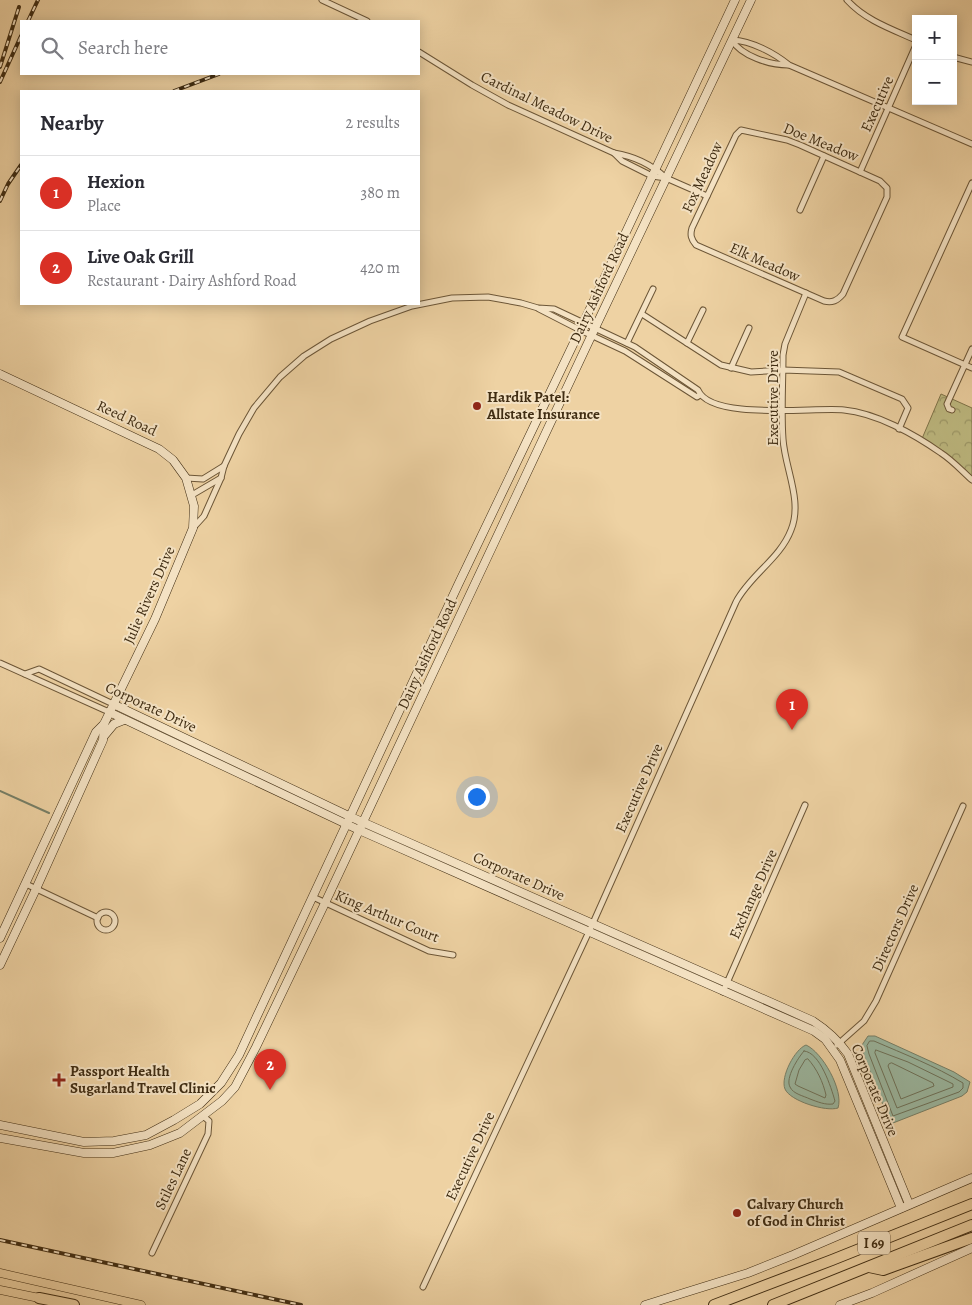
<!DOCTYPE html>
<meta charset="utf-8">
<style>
:root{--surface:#fff;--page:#f2f2f3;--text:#2b2b33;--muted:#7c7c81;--line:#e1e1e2;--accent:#d93025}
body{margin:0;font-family:Alegreya,serif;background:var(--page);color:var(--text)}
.controls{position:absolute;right:15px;top:15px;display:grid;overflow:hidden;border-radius:0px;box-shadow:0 2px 12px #0003}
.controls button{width:45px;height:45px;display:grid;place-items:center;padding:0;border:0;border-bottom:1px solid var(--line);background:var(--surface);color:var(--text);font:25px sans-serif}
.you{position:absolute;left:476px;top:796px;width:18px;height:18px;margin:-12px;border:4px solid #fff;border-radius:50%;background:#1a73e8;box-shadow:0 0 0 8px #1a73e833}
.badge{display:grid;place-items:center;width:32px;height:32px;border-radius:50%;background:var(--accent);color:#fff;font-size:16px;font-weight:700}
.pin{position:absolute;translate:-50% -41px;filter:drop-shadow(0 1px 2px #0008)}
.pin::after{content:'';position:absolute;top:26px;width:18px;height:15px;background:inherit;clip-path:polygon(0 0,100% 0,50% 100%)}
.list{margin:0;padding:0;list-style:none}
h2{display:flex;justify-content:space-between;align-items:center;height:65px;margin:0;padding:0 20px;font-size:21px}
h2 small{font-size:16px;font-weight:400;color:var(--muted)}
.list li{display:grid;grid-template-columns:32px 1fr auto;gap:15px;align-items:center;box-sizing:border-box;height:75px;padding:0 20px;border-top:1px solid var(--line)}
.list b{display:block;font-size:19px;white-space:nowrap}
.list p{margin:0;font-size:16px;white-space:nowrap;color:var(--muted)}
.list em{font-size:16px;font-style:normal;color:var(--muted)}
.icon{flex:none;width:28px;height:28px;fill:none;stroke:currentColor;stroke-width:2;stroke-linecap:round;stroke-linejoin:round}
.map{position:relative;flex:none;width:972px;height:1305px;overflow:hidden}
.search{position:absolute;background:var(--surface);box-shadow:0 2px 12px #0003;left:20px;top:20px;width:400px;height:55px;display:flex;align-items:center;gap:12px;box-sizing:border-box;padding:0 18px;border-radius:0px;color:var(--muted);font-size:19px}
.panel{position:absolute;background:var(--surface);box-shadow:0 2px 12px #0003;left:20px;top:90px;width:400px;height:215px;border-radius:0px}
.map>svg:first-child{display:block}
</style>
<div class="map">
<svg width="972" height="1305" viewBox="0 0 972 1305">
<defs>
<pattern id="park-crowns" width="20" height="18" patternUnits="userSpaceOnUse" patternTransform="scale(1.25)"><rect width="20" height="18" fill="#beba81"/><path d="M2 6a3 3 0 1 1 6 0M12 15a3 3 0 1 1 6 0" fill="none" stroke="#9c9868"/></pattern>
</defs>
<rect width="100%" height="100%" fill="#eed2a3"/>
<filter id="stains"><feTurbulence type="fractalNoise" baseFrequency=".004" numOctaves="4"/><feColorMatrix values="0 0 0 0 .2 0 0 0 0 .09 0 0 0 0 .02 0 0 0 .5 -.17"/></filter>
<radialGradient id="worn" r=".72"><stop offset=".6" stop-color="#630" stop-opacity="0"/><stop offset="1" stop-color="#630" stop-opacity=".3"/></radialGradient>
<path fill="url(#park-crowns)" stroke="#7f744a" d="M941 394 972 408V480L933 448 921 441Z"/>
<g fill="#9bb8a1" stroke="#778068">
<path d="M868 1036H875L954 1072 970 1082 967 1092 962 1096 893 1123 888 1118 864 1056 862 1045Z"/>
<path d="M806 1045C822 1052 844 1090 838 1108 826 1112 790 1101 785 1089 780 1077 795 1049 806 1045Z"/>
</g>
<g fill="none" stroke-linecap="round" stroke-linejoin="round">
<g stroke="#6e725a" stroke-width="1">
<path d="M870 1041H874C904 1054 935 1066 963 1083V1088L959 1092 893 1116 869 1054 867 1046Z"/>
<path d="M876 1050 908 1062 949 1082 953 1084V1087L897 1108 875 1053Z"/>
<path d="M804 1051C820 1052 831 1087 835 1101L833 1104C825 1105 818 1102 810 1099 804 1096 793 1094 790 1087 785 1078 798 1058 804 1051Z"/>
<path d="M808 1059C817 1069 823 1082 826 1095L825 1098 798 1086 795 1084 799 1070 805 1060Z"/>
<path d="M892 1063 933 1083 934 1086 901 1099 888 1066 889 1064Z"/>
</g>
<path stroke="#778068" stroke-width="2" d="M0 791 49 813"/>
<g stroke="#6c5637" stroke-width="7">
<g id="street">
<path d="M322 0 367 21"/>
<path d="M847 0C865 20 891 29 916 40"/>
<path d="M732 40C752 41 774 53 789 65L972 144"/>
<path d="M732 40C741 56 770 65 788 65"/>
<path d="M419 52 472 85 508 105 614 153C633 156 652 165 666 178"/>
<path d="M953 57 972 62"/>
<path d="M741 130 787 140 800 145 880 181 887 188V197L843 294C837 301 832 303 824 301L696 245C691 239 690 235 692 228L736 135Z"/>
<path d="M614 153 622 161 652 176 666 178 707 196"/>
<path d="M860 172 916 45"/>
<path d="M972 183 902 337 972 368"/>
<path d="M800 210 824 156"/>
<path d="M539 309 580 330 625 351 697 397 700 395"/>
<path d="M642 314 721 365 751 372 783 370 839 372 902 399 908 408 899 429"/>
<path d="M627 343 653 289"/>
<path d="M687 343 703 310"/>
<path d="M731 368 749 328"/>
<path d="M952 410 949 409 947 404 972 349"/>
<path d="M186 478 203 479 224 466"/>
<path d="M192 495 221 478"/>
<path d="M194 527 204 516 221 478 224 466 239 434 254 408 280 377 304 356 331 339 370 321 412 306 452 298 488 297 521 303 538 308 554 309 635 347 698 390C711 421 815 407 844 410 876 413 914 434 941 453 952 460 962 471 972 480"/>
<path d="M0 663 109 712"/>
<path d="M25 674 39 669 113 704"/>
<path d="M26 884 98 918"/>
<path d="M313 897 429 951 453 955"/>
<circle cx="106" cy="921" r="9"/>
<path d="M723 992 805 805"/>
<path d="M837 1045 864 1021 876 1001 963 806"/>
<path d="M152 1253 208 1134 209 1121 203 1116"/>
<path d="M423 1287 593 923 736 602C750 575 780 559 791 530 803 501 785 469 783 439 781 411 783 383 783 355L785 344 806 293"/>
</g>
</g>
<g stroke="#402d13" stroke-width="9">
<g id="secondary">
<path d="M0 374 159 449 173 460 186 478 194 506 193 528 155 619 104 724 96 732 0 938"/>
<path d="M113 704 351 817 813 1021C827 1030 838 1040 848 1054L909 1204"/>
<path d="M109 712 359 830 814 1031 825 1039 840 1060 901 1208"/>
<path d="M104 736 114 724 124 720"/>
<path d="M0 965 36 889 103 740 104 724"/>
<path d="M0 1125 84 1142 114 1141 146 1135 174 1120 200 1104 221 1083 239 1055 257 1016 458 585 580 330 735 0"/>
<path d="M0 1138 84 1153H113L150 1145 180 1133 222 1101 235 1087 256 1047 325 903 595 328 751 0"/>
<path d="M645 1305 748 1273 793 1255 972 1178"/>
<path d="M840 1305 872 1293 972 1248"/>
</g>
</g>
<g stroke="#402d13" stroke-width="9">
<g id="primary">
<path d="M0 1273 141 1305"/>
<path d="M0 1290 39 1298"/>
</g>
</g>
<g stroke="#402d13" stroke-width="12">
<g id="highway">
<path d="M869 1267 883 1270 972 1238"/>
<path d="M39 1298 74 1305"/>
<path d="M714 1305 832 1260 972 1204"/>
<path d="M773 1305 972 1225"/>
</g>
</g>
<use href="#street" stroke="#f4e2c3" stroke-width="5"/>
<use href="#secondary" stroke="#f4e2c3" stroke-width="8"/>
<use href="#primary" stroke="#eed2a3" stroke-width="8"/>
<use href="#highway" stroke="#eed2a3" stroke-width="10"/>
<g stroke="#402d13" stroke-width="4">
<g id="rail">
<path d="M28 21 38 0"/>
<path d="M0 67 19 7"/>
<path d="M0 82 21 36"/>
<path d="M174 91 219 74"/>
<path d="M0 201 8 184 21 165"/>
<path d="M0 1240 301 1305"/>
</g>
</g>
<use href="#rail" stroke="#f4e2c3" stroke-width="2" stroke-dasharray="5.5" stroke-linecap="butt"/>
</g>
<g fill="#8f2418" stroke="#f4e2c3" stroke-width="2">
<circle cx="477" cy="406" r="5"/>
<path d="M56.5 1072.5h5v5h5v5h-5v5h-5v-5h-5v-5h5z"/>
<circle cx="737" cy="1213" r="5"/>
</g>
<g text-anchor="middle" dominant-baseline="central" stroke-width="4" stroke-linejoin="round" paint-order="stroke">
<rect fill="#f4e2c3" stroke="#766348" stroke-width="1" x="858" y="1231.5" width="32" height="23" rx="4"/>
<g font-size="14" font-weight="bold" fill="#402d13">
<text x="874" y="1243">I 69</text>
</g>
<g font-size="15" fill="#402d13" stroke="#f4e2c3">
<text transform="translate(877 104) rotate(-66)">Executive</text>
<text transform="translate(547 107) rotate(26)">Cardinal Meadow Drive</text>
<text transform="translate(821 142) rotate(22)">Doe Meadow</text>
<text transform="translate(702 177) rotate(-65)">Fox Meadow</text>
<text transform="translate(765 262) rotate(24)">Elk Meadow</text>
<text transform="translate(599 288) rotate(-65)">Dairy Ashford Road</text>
<text transform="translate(773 398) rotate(-90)">Executive Drive</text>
<text transform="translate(127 418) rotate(25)">Reed Road</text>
<text transform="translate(149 595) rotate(-66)">Julie Rivers Drive</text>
<text transform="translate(427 654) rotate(-65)">Dairy Ashford Road</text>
<text transform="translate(151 707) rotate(25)">Corporate Drive</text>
<text transform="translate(639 788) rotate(-66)">Executive Drive</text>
<text transform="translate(519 876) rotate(24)">Corporate Drive</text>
<text transform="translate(753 894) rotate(-66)">Exchange Drive</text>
<text transform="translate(387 916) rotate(23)">King Arthur Court</text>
<text transform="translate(895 928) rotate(-66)">Directors Drive</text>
<text transform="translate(875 1090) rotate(67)">Corporate Drive</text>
<text transform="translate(470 1156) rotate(-65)">Executive Drive</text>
<text transform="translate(173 1179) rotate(-65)">Stiles Lane</text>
</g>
<g font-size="15" font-weight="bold" fill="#402d13" stroke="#f4e2c3" text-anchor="start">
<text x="487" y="397">Hardik Patel:<tspan x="487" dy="17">Allstate Insurance</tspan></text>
<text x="70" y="1071">Passport Health<tspan x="70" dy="17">Sugarland Travel Clinic</tspan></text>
<text x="747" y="1204">Calvary Church<tspan x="747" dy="17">of God in Christ</tspan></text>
</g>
</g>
<rect width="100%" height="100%" filter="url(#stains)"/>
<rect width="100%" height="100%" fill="url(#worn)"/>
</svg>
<div class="controls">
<button>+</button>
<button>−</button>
</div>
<div class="you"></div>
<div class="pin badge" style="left:792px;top:730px">1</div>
<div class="pin badge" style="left:270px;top:1090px">2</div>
<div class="search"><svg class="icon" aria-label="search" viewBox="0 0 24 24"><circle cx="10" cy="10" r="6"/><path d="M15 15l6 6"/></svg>Search here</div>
<section class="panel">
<h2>Nearby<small>2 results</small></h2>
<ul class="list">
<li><span class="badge">1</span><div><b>Hexion</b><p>Place</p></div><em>380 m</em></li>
<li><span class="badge">2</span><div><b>Live Oak Grill</b><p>Restaurant · Dairy Ashford Road</p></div><em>420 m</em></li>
</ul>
</section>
</div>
